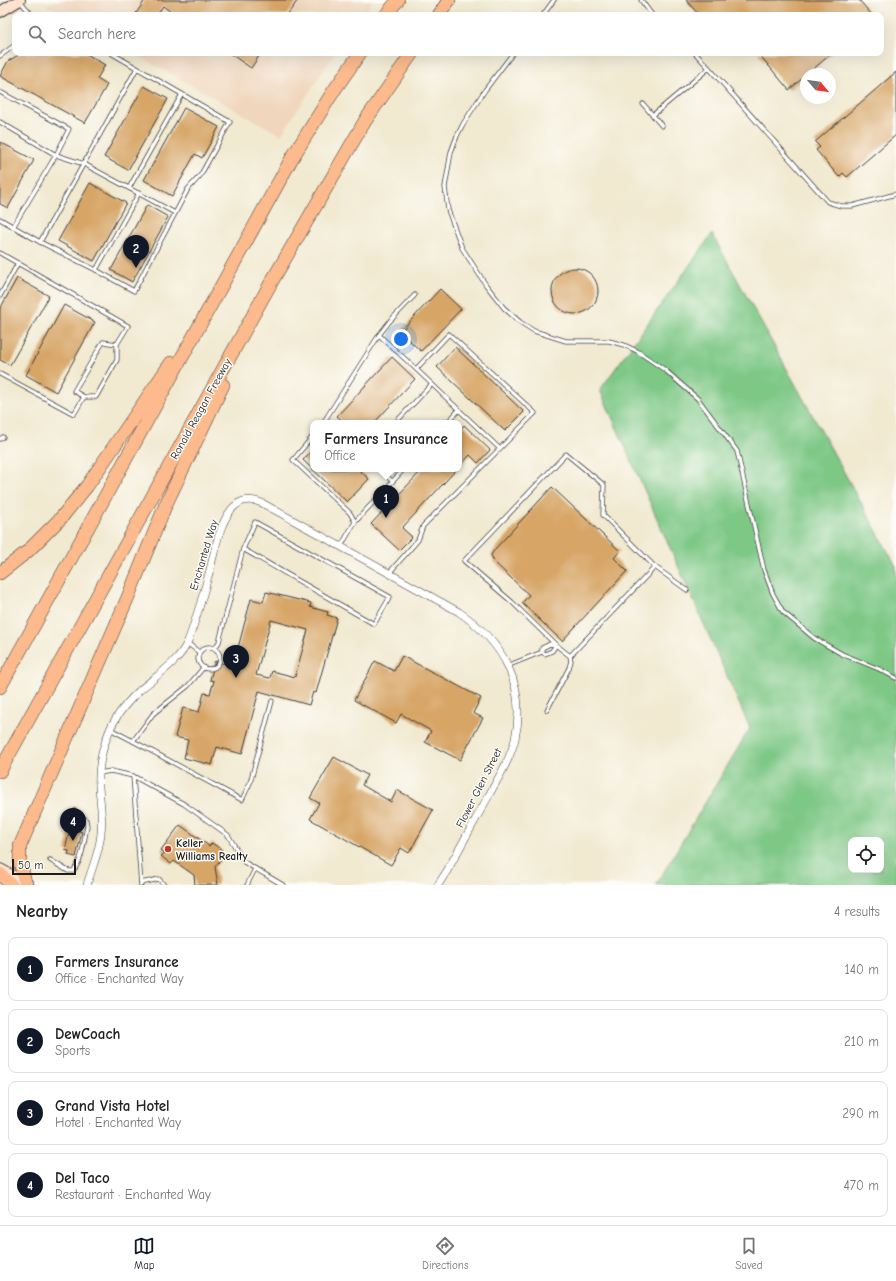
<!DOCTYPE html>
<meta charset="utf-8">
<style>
:root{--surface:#fff;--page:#f2f2f2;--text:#202124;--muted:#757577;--line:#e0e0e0;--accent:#111827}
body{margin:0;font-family:"Comic Neue",sans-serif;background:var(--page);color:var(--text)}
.controls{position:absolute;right:12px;bottom:12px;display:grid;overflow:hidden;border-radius:8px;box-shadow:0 4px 16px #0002}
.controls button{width:36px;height:36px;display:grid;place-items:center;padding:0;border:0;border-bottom:1px solid var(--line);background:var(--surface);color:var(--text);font:20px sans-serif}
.compass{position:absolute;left:800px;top:68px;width:36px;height:36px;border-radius:50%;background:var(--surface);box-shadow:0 4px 16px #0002;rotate:119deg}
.scale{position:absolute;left:12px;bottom:10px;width:64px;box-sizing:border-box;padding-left:4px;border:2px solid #1c1c1c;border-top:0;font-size:11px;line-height:14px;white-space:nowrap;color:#1c1c1c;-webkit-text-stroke:3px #fdfcf7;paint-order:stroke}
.you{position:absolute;left:401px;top:339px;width:14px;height:14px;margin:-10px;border:3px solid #fff;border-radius:50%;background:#1a73e8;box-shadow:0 0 0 6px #1a73e833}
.badge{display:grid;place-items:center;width:26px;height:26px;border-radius:50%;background:var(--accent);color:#fff;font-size:13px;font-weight:700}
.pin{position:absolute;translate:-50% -33px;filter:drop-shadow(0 1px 2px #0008)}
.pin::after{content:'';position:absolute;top:21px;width:14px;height:12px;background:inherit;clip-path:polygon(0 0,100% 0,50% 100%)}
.popup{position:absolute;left:310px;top:420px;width:152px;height:52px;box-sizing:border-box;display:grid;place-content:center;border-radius:8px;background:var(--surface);filter:drop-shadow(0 1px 3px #0005);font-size:13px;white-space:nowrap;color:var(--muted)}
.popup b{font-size:15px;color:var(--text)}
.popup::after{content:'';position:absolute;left:50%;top:100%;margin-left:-8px;border:8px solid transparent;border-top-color:var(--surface)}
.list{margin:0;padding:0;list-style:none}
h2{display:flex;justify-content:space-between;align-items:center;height:52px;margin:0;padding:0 16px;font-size:17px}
h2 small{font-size:13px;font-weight:400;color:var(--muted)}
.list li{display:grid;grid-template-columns:26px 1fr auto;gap:12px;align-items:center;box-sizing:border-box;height:64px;margin:0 8px 8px;padding:0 8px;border:1px solid var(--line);border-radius:8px}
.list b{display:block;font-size:15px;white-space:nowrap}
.list p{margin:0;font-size:13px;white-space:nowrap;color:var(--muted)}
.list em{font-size:13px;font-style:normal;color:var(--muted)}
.icon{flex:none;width:22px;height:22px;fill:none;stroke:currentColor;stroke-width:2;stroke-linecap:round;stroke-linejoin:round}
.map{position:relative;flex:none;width:896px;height:885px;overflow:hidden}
.search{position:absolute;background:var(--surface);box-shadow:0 4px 16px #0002;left:12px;right:12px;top:12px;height:44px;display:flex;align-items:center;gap:10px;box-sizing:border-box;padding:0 14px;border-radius:8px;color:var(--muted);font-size:15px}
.sheet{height:340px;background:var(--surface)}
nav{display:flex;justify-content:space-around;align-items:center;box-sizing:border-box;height:56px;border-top:1px solid var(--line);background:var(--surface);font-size:11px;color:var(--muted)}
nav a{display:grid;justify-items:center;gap:2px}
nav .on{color:var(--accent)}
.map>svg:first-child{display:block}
</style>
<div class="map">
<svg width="896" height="885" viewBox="0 0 896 885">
<rect width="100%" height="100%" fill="#fdfcf7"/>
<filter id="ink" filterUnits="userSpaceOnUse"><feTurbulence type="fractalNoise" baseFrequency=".025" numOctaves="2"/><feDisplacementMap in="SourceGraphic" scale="8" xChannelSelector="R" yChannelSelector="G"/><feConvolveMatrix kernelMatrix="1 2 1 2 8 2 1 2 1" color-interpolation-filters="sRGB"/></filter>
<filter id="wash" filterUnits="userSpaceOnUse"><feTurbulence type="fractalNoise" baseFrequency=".012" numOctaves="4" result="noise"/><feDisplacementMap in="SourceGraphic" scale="16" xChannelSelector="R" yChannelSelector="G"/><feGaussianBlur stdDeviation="0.9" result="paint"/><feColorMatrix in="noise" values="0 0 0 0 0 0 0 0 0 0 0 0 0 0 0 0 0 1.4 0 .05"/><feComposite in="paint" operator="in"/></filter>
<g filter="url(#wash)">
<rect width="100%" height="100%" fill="#f1e9d0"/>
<g fill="#f0d6bc">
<path d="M59 0H373L362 15H64L46 5Z"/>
<path d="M133 53H335L281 135Z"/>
</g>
<path fill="#7ec886" stroke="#4d7251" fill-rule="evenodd" d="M712 234 896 566V885H656L750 728 600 390ZM851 840H881V870H851Z"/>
<g id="blocks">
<g fill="#d7a566" fill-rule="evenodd">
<path d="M145 0H298L287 15H175L163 6 157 15H135Z"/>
<path d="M686 0H859L872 15H699Z"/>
<path d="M22 53H85L105 65 97 79 107 85 85 123 0 76 8 61Z"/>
<path d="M229 53H261L251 68Z"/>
<path d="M758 53H832L789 90Z"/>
<path d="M896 72V135L847 177 843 173 839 177 816 150 820 147 815 142Z"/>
<path d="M144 86 168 99 128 170 104 157Z"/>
<path d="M184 108 219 127 202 158 195 154 172 196 144 180Z"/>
<path d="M0 142 34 160 8 208 0 204Z"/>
<path d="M90 183 126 203 94 261 58 241Z"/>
<path d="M147 205 168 217 132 282 111 270Z"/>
<circle cx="575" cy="291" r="23"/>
<path d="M17 278 49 296 10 365 0 360V309Z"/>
<path d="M440 289 461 309 421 351 400 332Z"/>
<path d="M64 305 95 322 56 392 26 375Z"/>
<path d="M455 347 524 412 505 431 437 367Z"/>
<path d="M392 357 415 379 374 423H345L337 416Z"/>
<path d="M464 425 490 450 478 463 470 455 459 467V431Z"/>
<path d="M313 449V469H358L369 479 347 502 303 460Z"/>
<path d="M423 469H457L402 528 412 537 399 550 371 524Z"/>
<path d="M552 487 620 551 614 558 627 571 562 641 522 603 529 595 494 562 491 555 495 549Z"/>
<path d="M266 592 311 603 310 607 328 612 327 615 337 618 316 693 313 692 309 705 259 691 242 754 217 747 212 765 184 758 188 740 175 737 183 708 199 712 204 693 210 694 214 681 210 680 215 661 228 665 229 662 234 663 251 599 263 602ZM271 620 308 630 295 677 272 671 270 678 256 675Z"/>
<path d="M402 656 481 698 473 713 483 718 460 760 425 742 431 731 401 714 396 723 354 700 375 661 394 671Z"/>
<path d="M334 757 367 775 362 785 391 802 397 790 433 810 409 853 401 848 391 865 310 819 319 803 310 798Z"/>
<path d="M71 825 78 826 77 830 82 832 76 857 68 855 69 851 65 850Z"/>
<path d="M180 825 209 846 212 843 222 850 219 854 223 856 215 867 218 885H195L194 875 174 861 171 864 161 856 165 853 161 850Z"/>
</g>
</g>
</g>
<g filter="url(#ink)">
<use href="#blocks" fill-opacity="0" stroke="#3c3b37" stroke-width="1"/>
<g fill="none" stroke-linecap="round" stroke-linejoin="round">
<g stroke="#3c3b37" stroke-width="5">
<g id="service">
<path d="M641 0 652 15"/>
<path d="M20 1 32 15"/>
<path d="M543 15 554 0"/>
<path d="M111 53C150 76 190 99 230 122L200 176 188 189 134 291 96 270 40 242 137 68"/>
<path d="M513 53 485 90 463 124 457 136 451 152 445 187 448 210 462 248 486 285 504 308 520 322 534 331 566 341H609L624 345 637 351 665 370 698 399 737 451 764 570 773 594 783 612 814 638 842 654 879 669 896 678"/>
<path d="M0 56 15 45"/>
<path d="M709 68 828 202 841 206H852L896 194"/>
<path d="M0 92 69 129 56 155 13 227"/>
<path d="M643 104 662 126"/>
<path d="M653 115 709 68 695 53"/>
<path d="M0 122 56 155 84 164 175 213"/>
<path d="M129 188 182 94"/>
<path d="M0 219 40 242"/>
<path d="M0 253 128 326 117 344V360L96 397H84L74 391 103 342 117 344"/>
<path d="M96 270 139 193"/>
<path d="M0 296 18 263"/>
<path d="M379 335 390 321 415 295"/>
<path d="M416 369 459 410"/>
<path d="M0 374 74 414 84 397"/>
<path d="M323 423 379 335 416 369 449 334 535 413 423 526 418 540 389 573"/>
<path d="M395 423 432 384"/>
<path d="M447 423 459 410 499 448"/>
<path d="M313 436 293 460 350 513 355 522 341 546"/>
<path d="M0 439 3 437"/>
<path d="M379 469 392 481"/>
<path d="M355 522 404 469"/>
<path d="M655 567 687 590"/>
<path d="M187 643 199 652"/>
<circle cx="209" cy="658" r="11"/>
<path d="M215 648 219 642 243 549 374 624 390 597 255 522 243 549"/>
<path d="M542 652V648L550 644 556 645 570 656 655 567 603 515 604 485 566 454 464 561 512 602 556 645"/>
<path d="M507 666 542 652 545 654 552 651 556 645"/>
<path d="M203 668 188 686 153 714 133 741 242 800 250 783 272 701"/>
<path d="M547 710 569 668 571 661 570 656"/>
<path d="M110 729 133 741"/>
<path d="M99 773 111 771 133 776 184 804 228 835 244 862 283 885"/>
<path d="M133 776 141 885"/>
<path d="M50 860 68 871H73C83 860 84 840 87 826L86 820 75 811"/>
<path d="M141 883 159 879 164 885"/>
<path d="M247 885 255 869"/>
</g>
</g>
<g stroke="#3c3b37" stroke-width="8">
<path id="minor" d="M87 885C92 867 100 851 101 833 103 817 100 802 99 787 98 770 101 753 107 737 113 719 126 703 140 690 155 677 181 660 188 641 196 620 202 598 208 577 214 557 219 518 236 505 244 498 254 500 262 503L459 612C503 642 527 685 515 739 510 760 498 778 488 797 474 822 461 846 447 871L438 885"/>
</g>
<g stroke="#3c3b37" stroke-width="12">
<g id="secondary">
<path d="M0 12 20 0"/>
<path d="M0 869 28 884"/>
</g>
</g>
<g stroke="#3c3b37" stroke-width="14">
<g id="motorway">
<path d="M386 15 398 0"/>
<path d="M439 15 449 0"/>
<path d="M0 573 28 551 61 518 87 486 171 363"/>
<path d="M0 687 292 158 333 92 360 53"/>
<path d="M0 771 272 281 365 121 412 53"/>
<path d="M0 874 11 885"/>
<path d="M25 882 20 862V846L128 597 166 504 223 385"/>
</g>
</g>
<use href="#service" stroke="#fff" stroke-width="3.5"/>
<use href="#minor" stroke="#fff" stroke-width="7"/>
<use href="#secondary" stroke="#fee3d1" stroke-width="10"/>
<use href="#motorway" stroke="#fcba8d" stroke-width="13"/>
</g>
</g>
<circle fill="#c8321e" stroke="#fdfcf7" stroke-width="1.5" cx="168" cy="849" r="4"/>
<g text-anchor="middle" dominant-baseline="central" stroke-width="3" stroke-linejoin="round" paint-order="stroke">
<g font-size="11" fill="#1c1c1c" stroke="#fdfcf7">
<text transform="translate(201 409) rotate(-61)">Ronald Reagan Freeway</text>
<text transform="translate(204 555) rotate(-73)">Enchanted Way</text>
<text transform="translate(479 788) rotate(-63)">Flower Glen Street</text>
</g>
<g font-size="11" font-weight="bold" fill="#1c1c1c" stroke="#fdfcf7" text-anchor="start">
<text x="176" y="843">Keller<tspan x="176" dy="13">Williams Realty</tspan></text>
</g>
</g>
</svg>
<div class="controls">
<button><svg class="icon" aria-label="locate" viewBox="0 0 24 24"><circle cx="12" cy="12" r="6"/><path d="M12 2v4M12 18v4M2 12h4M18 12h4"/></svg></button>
</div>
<svg class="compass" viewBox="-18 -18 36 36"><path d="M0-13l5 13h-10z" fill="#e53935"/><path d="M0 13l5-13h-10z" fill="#757577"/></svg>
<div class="scale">50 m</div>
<div class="you"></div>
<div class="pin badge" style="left:386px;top:518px">1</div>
<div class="popup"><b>Farmers Insurance</b>Office</div>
<div class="pin badge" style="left:136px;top:268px">2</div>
<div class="pin badge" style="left:236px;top:678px">3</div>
<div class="pin badge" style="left:73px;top:841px">4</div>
<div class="search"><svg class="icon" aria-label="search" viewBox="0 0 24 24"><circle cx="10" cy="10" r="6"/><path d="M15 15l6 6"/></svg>Search here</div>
</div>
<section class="sheet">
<h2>Nearby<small>4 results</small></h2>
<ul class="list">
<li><span class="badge">1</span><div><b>Farmers Insurance</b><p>Office · Enchanted Way</p></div><em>140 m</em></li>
<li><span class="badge">2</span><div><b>DewCoach</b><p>Sports</p></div><em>210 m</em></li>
<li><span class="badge">3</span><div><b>Grand Vista Hotel</b><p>Hotel · Enchanted Way</p></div><em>290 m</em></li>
<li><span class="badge">4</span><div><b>Del Taco</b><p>Restaurant · Enchanted Way</p></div><em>470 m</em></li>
</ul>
</section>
<nav>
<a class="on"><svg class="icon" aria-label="map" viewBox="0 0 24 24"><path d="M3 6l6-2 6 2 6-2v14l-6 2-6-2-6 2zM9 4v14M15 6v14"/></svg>Map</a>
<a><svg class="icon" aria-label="directions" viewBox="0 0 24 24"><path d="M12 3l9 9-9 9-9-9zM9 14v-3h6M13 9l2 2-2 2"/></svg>Directions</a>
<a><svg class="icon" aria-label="saved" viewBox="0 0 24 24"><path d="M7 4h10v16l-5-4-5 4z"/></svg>Saved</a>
</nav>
